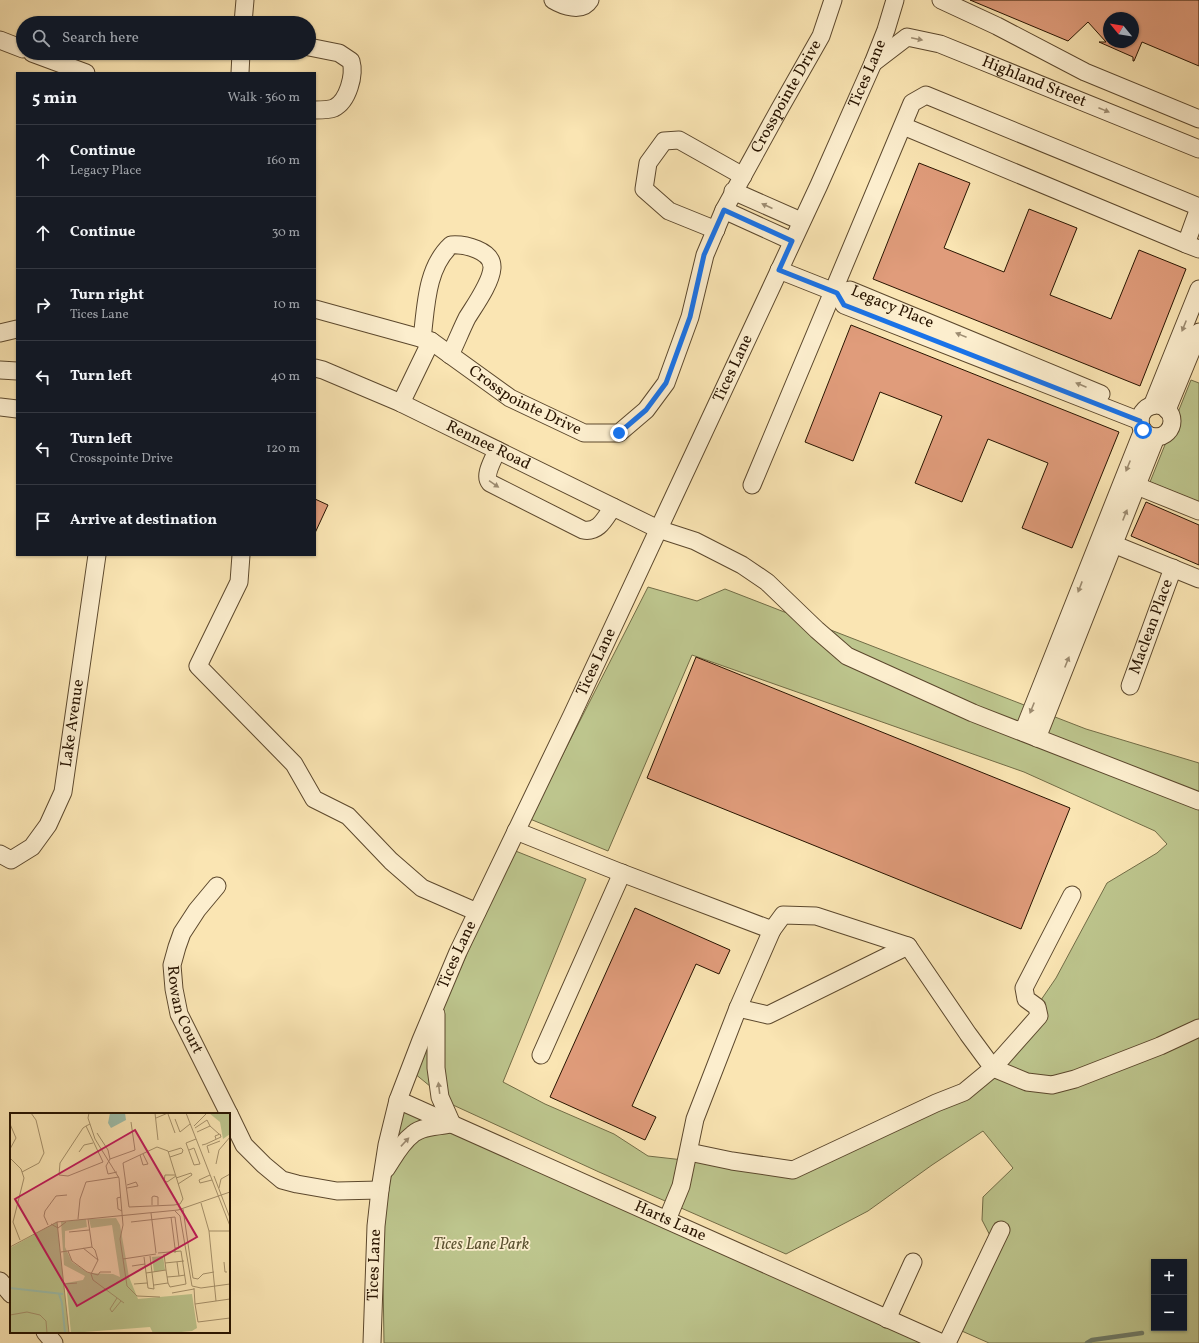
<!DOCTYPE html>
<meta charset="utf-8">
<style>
:root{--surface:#171b24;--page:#242831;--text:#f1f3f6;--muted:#9ea1a6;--line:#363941}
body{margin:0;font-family:Vollkorn,serif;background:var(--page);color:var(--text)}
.controls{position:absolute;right:12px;bottom:12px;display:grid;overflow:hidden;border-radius:0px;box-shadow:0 1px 3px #0004}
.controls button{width:36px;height:36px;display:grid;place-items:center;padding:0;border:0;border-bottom:1px solid var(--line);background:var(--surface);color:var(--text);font:20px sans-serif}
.compass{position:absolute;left:1103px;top:12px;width:36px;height:36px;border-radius:50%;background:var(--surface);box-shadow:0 1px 3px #0004;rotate:300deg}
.stop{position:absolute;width:12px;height:12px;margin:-9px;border:3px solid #1a73e8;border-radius:50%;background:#fff}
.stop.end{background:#1a73e8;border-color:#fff;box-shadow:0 1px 4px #0008}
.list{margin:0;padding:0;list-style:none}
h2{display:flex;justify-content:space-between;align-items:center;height:52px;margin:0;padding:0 16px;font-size:17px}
h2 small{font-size:13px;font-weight:400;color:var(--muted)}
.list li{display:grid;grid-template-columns:26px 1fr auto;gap:12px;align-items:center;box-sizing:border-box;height:72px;padding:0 16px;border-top:1px solid var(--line)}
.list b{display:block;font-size:15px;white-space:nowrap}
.list p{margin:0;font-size:13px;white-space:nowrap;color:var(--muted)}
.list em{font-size:13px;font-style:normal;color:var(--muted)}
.icon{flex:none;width:22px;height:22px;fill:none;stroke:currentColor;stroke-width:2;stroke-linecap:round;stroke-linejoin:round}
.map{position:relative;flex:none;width:1199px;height:1343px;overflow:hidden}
.search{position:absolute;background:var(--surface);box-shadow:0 1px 3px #0004;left:16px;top:16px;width:300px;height:44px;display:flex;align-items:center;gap:10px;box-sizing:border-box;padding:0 14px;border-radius:22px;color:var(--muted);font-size:15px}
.panel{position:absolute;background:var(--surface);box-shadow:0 1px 3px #0004;left:16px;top:72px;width:300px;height:484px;border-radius:0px}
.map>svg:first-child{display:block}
</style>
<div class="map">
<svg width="1199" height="1343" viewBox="0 0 1199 1343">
<rect width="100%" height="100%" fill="#fae5b3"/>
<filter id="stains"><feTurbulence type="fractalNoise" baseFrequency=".005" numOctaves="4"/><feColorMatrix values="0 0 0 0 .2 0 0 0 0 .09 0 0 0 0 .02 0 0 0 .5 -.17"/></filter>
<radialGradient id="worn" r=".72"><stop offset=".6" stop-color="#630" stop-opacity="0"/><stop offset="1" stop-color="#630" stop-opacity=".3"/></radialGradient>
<g fill="#bdc58d" stroke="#726c46" fill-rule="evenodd">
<path d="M1191 380 1199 383V502L1150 482Z"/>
<path d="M648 587 697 601 725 589 1086 729 1199 763V1343H989L955 1328 998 1251 982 1220 983 1197 1013 1168 983 1131 932 1165 868 1211 786 1254 599 1172 453 1105 414 1073 513 850 586 879 503 1082 545 1104 614 1134 648 1156 799 1173 968 1092 1028 1019 1056 978 1107 883 1157 853 1167 844 1155 831 1024 772 692 655 608 851 530 819ZM1154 1262H1184V1328H1154Z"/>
<path d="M398 1100 942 1343H384L382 1210Z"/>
</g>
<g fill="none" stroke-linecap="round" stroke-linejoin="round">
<path stroke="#6f7b67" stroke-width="4.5" d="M1087 1343 1092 1340 1142 1333"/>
</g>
<g fill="#e09c7b" stroke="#281400" fill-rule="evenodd">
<path d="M970 0H1199V66L1142 42 1134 61H1133V57L1099 42H1106L1088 22 1068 41ZM1109 18H1133V42H1109Z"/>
<path d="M919 163 970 183 944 248 1004 272 1029 209 1077 228 1050 295 1111 319 1139 250 1186 269 1140 386 873 279Z"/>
<path d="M851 325 1119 432 1072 548 1022 528 1048 463 988 439 962 502 915 483 942 416 880 392 853 461 805 442Z"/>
<path d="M315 499 328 505 315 533Z"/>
<path d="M1146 502 1199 525V565L1131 536Z"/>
<path d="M696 657 1070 808 1021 929 647 778Z"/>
<path d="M635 908 730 950 719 974 696 964 632 1106 656 1117 645 1140 550 1097Z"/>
</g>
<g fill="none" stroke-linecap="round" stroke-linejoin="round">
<g stroke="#5c482d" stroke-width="19">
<g id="minor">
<path d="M553 0C563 6 582 13 590 0"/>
<path d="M941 0 997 26 1085 72 1199 119"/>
<path d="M243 23 245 0"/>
<path d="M0 40 23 49"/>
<path d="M309 47 339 53 351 61C355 75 348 101 334 108 329 110 321 110 315 110"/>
<path d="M32 53 86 73"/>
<path id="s1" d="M873 63 907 37 940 44 1199 149"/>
<path d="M240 73 241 53"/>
<path d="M903 126 1186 244"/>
<path d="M733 191 801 221"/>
<path d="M1199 208 1186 244 1199 249"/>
<path d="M724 210 792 241"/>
<path d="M716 230 669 211 644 189 648 163 664 141 679 140 743 176"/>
<path d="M779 270 837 293"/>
<path d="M837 293 844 305 1140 421"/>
<path id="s2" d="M837 293 850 290 1101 394"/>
<path id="s3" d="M315 309 431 341 510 398 584 433H619L646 410 666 383 690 317 705 255 724 210 779 110 821 36 833 0"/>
<path d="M0 333 17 329"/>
<path d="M422 339C426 307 426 268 451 245 464 244 493 250 492 268 491 283 475 305 467 318 461 330 456 343 450 355"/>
<path id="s4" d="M315 368 323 370 401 403 658 529 695 541 742 565 767 582 817 630 847 656 973 713 1199 801"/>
<path d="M0 370 17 371"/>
<path d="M401 403 431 341"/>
<circle cx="1156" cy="421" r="16"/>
<path d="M1152 406 1199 289"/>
<path d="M0 407 17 409"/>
<path d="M1167 410 1199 332"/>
<path d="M497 450C494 459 483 475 490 483L583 530C599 533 605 518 613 507"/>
<path d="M752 485 912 103 926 95 1199 207"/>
<path d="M1137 486 1199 511"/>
<path d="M1113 544 1199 579"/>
<path d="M241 555 239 582 198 666 294 764 314 799 348 816 391 861 422 888 477 912"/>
<path id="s5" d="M1130 686 1173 568"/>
<path d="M1023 732 1143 430"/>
<path d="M1037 738 1156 437"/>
<path d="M516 831 619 872 772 930 738 1008 695 1119 681 1186 667 1220"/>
<path id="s6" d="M0 854 11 860 32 847 48 825 63 792 97 555"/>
<path id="s7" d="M217 886 197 910 182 933 177 947 172 965 174 989 179 1014 229 1114"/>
<path d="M772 930 783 915 816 916 908 946 968 1034 993 1068 1027 1082 1052 1085 1075 1079 1160 1046 1199 1028"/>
<path d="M738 1008 768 1015 908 946"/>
<path d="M541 1055 622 873"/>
<path id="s8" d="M398 1100 942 1343"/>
<path d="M229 1114 244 1145 264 1165 282 1180 297 1184 337 1191 380 1190"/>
<path d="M689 1152 732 1161 793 1170 936 1103 964 1092 993 1068 1039 1016 1037 1007 1026 999 1024 988 1072 895"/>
<path d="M386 1169C394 1157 401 1143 413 1134 422 1126 441 1126 452 1124L440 1097 436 1068V1014"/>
<path d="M0 1281 11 1294"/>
<path d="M887 1319 913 1262"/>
<path d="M45 1332 54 1343"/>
<path id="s9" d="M372 1343 376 1226 380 1190 387 1145 398 1100 421 1040 458 952 572 715 819 185 873 63 886 30 895 0"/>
<path d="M947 1343 1001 1230"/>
</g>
</g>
<use href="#minor" stroke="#fceece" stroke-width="17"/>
</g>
<defs><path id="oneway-solid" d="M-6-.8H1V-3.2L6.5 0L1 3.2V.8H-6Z"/></defs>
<g fill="#9d8c71">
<use href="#oneway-solid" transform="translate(917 39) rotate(12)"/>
<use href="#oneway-solid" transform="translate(1104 110) rotate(22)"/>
<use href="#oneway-solid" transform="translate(767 206) rotate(-156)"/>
<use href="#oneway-solid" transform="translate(1184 326) rotate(112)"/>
<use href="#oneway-solid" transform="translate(961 335) rotate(-158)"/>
<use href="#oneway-solid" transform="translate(1081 385) rotate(-157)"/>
<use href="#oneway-solid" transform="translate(1128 466) rotate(112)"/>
<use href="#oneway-solid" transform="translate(494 484) rotate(34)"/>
<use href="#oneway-solid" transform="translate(1125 515) rotate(-68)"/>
<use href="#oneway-solid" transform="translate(1080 587) rotate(111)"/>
<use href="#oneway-solid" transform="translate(1067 662) rotate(-68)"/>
<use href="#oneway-solid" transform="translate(1032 708) rotate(112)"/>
<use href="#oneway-solid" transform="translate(439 1088) rotate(-97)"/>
<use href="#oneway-solid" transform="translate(405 1142) rotate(-47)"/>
</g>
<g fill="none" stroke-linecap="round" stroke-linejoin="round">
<path stroke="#1a73e8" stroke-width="5" d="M619 433 646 410 666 383 690 317 704 255 724 210 792 241 779 270 837 293 844 305 1140 421 1143 430"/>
</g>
<g text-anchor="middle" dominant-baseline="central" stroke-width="3.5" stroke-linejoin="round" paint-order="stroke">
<g font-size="16" fill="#281400" stroke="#fceece">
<text stroke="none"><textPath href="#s9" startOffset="1374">Tices Lane</textPath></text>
<text stroke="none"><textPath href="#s1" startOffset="178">Highland Street</textPath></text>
<text stroke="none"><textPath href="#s3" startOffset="716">Crosspointe Drive</textPath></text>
<text stroke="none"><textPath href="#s2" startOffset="59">Legacy Place</textPath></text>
<text stroke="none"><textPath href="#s9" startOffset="1050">Tices Lane</textPath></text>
<text stroke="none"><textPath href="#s3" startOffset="232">Crosspointe Drive</textPath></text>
<text stroke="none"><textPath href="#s4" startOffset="190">Rennee Road</textPath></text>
<text stroke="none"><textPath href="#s5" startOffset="63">Maclean Place</textPath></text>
<text stroke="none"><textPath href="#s9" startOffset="726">Tices Lane</textPath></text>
<text stroke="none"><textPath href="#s6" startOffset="170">Lake Avenue</textPath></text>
<text stroke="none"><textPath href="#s9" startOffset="402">Tices Lane</textPath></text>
<text stroke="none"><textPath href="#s7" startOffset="139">Rowan Court</textPath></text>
<text stroke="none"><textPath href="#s8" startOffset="298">Harts Lane</textPath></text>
<text stroke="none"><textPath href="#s9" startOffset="78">Tices Lane</textPath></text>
</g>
<g font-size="16" font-style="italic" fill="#5c5231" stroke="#fceece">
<text x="481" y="1245">Tices Lane Park</text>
</g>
</g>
<g transform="translate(10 1113)">
<rect width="220" height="220" fill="#fae5b3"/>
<path d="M199 0H220V21L213 26 210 9ZM106 105 110 112 119 164 128 186 182 181 187 215 182 218 161 220H143L140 214 61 220 56 170 73 167 75 163 54 152 51 109 76 106 77 114 55 118V134L62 149 78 160 103 161 110 164 102 112 81 115 79 106ZM47 109 59 220H0V135ZM153 143 155 157 144 159 142 144Z" fill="#bdc58d"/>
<path d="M100 0H115L116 7 101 15 98 10Z" fill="#9ebfac"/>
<path fill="none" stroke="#9ebfac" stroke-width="2" d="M0 175 53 181M49 181 52 190 55 220"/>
<path fill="none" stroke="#a6916b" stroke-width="1" d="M79 0 78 5 85 26 109 65 113 112 110 126 117 173 127 183 150 184M145 0 148 27M176 0 220 113M158 1 165 20M146 5 158 0M165 6 170 19 180 11M0 11 6 25 0 36M76 13 93 49 58 63 49 62 50 50 73 15 76 13 80 11M184 13 197 0M185 15 197 7 200 13M187 19 200 13 209 21M87 20 98 37 100 46 96 53 98 61 107 59M192 32 196 31 211 24 210 21 205 23 206 26M147 34 158 38 173 86 170 91 164 92 119 94 113 50ZM179 37 184 35 190 51 184 52 176 30 186 26M69 39 74 32 83 30M158 39 171 35 173 37 172 40 160 44M199 40 197 33 210 28M130 42 133 52 138 51 133 41M0 45 11 56 14 65 3 109 10 127M100 46 125 37 121 9M206 51 209 37 220 24M12 59 29 50 34 40 26 7 21 0M165 62H155L154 68 157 69 166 63M200 62 189 67 190 70 202 67M204 63 220 105M166 65 181 60 182 62 168 71M117 72 126 69 128 73 117 75M209 75 211 66 220 61M111 84 107 85 108 96 112 98M191 90 199 118H220M142 92V84L144 83 148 84V92M173 96 183 165 188 166 193 161 204 159M165 98 170 103 182 173 191 175 220 171M141 100 146 140M161 104 165 135M68 106 70 86 76 69 109 64M47 109 59 220M121 109 165 104 169 135H165V140M41 111 48 115 56 109M38 112 34 103 35 98 46 83 57 82M199 118 206 188M59 119 79 117M0 134 47 109 168 97 220 79M82 134 85 137 88 147 81 161 83 167 114 190M73 135 88 147M58 138 62 148 77 159 88 162 90 159H101M51 139 82 134 78 106M148 140 171 138M154 141 156 157M134 144 138 175 144 176 140 143M113 146 146 141M167 149 169 163 175 162M214 149 215 159H217M155 150 174 148M122 153 135 151M136 160 156 157 158 170M157 164 169 163M54 171 67 170M124 171 137 170M144 172 158 170 160 174 176 171 171 138M184 175 185 191 220 186M162 180 184 176M107 185 100 196 102 199 111 188M185 191 188 209 220 205M0 202 17 199 30 202 36 208 37 220"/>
<path fill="#c2185b" fill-opacity="0.15" stroke="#c2185b" stroke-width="2" d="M125 17 187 124 67 193 5 86Z"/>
<rect width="220" height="220" fill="none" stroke="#281400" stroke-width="2"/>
</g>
<rect width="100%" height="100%" filter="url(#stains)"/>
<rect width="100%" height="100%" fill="url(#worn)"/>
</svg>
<div class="controls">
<button>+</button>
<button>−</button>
</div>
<svg class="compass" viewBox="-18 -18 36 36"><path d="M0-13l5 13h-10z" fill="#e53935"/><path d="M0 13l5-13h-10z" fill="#9ea1a6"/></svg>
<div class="stop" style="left:1143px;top:430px"></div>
<div class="stop end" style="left:619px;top:433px"></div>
<div class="search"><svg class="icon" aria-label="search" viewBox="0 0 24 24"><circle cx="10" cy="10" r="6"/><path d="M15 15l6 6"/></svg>Search here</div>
<section class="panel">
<h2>5 min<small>Walk · 360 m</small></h2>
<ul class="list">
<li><svg class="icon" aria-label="ahead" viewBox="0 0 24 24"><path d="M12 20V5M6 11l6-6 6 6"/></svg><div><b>Continue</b><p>Legacy Place</p></div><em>160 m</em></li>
<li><svg class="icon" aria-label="ahead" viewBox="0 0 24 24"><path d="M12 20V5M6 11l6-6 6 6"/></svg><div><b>Continue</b></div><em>30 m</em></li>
<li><svg class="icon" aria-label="right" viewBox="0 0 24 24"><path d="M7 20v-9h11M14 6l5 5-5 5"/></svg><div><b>Turn right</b><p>Tices Lane</p></div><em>10 m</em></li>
<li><svg class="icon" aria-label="left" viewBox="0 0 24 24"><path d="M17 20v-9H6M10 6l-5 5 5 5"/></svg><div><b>Turn left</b></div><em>40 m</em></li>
<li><svg class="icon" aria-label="left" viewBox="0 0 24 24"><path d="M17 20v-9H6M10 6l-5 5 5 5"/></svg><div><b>Turn left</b><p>Crosspointe Drive</p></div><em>120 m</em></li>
<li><svg class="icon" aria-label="arrive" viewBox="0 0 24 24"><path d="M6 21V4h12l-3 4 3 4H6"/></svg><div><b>Arrive at destination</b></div></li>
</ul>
</section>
</div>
